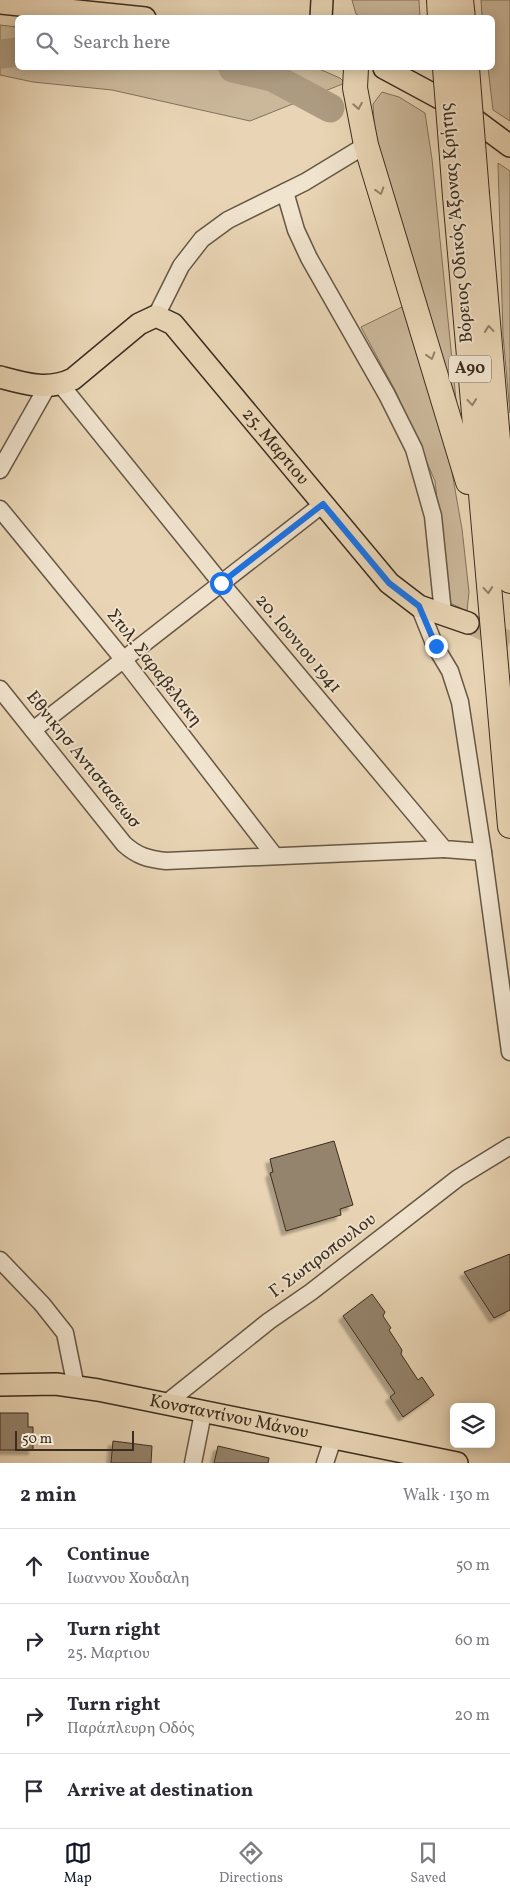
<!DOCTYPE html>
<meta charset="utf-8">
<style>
:root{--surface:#fff;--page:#f7f7f7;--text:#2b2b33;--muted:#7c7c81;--line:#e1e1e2;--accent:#111827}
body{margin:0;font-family:Vollkorn,serif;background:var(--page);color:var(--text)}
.controls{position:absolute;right:15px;bottom:15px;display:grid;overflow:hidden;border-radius:8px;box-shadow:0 2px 12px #0003}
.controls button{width:45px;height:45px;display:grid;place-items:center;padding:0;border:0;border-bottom:1px solid var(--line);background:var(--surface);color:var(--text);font:25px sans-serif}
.scale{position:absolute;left:15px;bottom:12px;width:119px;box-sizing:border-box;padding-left:5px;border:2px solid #3a2d1e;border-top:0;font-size:14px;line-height:18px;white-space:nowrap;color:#3a2d1e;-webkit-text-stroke:4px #f1e4cf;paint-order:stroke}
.stop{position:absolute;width:15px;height:15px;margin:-11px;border:4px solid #1a73e8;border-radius:50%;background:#fff}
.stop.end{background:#1a73e8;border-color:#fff;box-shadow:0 1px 5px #0008}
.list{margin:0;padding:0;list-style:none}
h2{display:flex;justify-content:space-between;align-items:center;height:65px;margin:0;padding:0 20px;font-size:21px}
h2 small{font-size:16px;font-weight:400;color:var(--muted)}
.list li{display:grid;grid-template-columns:32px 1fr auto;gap:15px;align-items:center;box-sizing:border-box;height:75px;padding:0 20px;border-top:1px solid var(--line)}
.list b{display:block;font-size:19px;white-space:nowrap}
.list p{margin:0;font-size:16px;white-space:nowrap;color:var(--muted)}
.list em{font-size:16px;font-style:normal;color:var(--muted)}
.icon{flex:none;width:28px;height:28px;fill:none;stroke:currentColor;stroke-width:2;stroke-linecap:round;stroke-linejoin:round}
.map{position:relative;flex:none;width:510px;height:1463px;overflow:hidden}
.search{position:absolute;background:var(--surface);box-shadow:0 2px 12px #0003;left:15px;right:15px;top:15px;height:55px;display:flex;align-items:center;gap:12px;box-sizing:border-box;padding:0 18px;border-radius:8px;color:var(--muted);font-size:19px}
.sheet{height:365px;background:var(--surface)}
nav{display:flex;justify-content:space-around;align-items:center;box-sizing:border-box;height:70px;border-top:1px solid var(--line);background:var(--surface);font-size:14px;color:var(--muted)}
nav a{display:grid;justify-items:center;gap:2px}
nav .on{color:var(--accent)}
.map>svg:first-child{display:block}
</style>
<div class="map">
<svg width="510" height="1463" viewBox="0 0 510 1463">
<defs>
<filter id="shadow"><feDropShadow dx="-4.5" dy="4.5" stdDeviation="1" flood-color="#0004"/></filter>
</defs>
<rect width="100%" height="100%" fill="#e9d5b5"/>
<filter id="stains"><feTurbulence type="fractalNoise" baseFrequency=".004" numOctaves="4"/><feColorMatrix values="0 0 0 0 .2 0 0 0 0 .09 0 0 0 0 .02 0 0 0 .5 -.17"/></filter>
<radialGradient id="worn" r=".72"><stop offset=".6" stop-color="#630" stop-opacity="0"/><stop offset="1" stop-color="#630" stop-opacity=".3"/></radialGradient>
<g fill="#cbb89b" stroke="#82725c">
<path d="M352 0H419L420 17H361L356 14Z"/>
<path d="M481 0H510V121L493 110 488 68H492V18L482 17Z"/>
<path d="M0 25 17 27 18 68H317L340 78 345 83 250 121 112 90 33 82 0 75Z"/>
<path d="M382 92 399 97 425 113 432 159 456 400 375 139 373 104Z"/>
<path d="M498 163 510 171V413L503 335Z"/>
<path d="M410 303 444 427 462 529 469 592 467 611 448 602 435 481 396 392 361 327Z"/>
</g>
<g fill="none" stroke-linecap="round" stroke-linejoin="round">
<g stroke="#ae9c82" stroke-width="29">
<path d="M0 54 18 52"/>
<path d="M233 68 272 77 330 108"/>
</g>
</g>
<g fill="#95846d" stroke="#3a2d1e" filter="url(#shadow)">
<path d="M334 1141 353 1205 340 1209 341 1215 286 1231 270 1173 273 1172 270 1159Z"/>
<path d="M510 1254V1310L494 1318 464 1272Z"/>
<path d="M372 1294 385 1312 383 1316 391 1328 389 1330 402 1350 401 1354 418 1380 422 1377 434 1395 403 1417 390 1397 395 1393 343 1316Z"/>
<path d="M0 1413H28V1427H33V1450H0Z"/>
<path d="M113 1441 152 1446 151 1463H111Z"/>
<path d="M218 1446 269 1458 268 1463H214Z"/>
</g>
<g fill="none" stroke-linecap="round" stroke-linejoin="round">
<path stroke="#c6b397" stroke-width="21" stroke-dasharray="21 11" stroke-linecap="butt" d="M468 623 510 642"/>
<g stroke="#665744" stroke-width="19">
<g id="minor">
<path d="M285 192 296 230 309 258 387 395 414 449 433 516 443 613"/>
<path d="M156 316 181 266 202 239 228 220 305 182 366 145"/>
<path d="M61 385 221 583 444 849 483 852"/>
<path d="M0 470 47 387"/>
<path d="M0 509 123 659 274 855"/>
<path d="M419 606 435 646 450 671 460 702 483 852 510 1052"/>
<path d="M0 689 124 844C137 856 148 859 166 861L444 849"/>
<path d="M33 730 323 504"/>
<path d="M0 1260 42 1304 65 1333 76 1387"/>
<path d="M164 1405 269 1321 311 1292 458 1178 510 1146"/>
<path d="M193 1463 203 1413"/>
<path d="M325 1463 333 1439"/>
</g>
</g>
<g stroke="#3a2d1e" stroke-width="24">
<g id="major">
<path d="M0 3 145 18"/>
<path d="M321 18 322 0"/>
<path d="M384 68 460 109 510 146"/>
<path id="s1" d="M0 377C26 384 48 391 73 379L139 324 156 316 173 324 389 583 419 606 468 623"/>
<path id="s2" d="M0 1385 56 1384 98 1390 457 1463"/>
</g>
</g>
<g stroke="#3a2d1e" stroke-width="26">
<g id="highway">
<path d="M439 0 440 18"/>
<path d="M461 0 463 18"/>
<path d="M356 68 355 88 366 145 468 482"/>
<path d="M477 194 510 581"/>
<path d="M455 196 510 826"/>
</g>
</g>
<use href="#minor" stroke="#f1e4cf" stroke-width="16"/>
<use href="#major" stroke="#e9d5b5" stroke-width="21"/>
<use href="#highway" stroke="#e9d5b5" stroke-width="24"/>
<g stroke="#3a2d1e" stroke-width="26" stroke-linecap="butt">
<g id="highway-bridge">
<path d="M445 68 455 196"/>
<path d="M467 68 477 194"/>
</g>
</g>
<use href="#highway-bridge" stroke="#e9d5b5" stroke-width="24"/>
</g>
<defs><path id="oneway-chevron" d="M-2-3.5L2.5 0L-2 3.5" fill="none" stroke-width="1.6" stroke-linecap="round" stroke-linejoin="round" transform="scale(1.25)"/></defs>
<g stroke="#92816a">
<use href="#oneway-chevron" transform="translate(358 106) rotate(80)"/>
<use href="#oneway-chevron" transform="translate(380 191) rotate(73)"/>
<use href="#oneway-chevron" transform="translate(489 329) rotate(-95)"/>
<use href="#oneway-chevron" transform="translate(431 356) rotate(73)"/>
<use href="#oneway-chevron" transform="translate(472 402) rotate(85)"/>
<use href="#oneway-chevron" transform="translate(488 590) rotate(85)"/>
</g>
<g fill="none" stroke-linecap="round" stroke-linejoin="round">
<path stroke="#1a73e8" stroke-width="6" d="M221 583 323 504 389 583 419 606 436 646"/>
</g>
<g text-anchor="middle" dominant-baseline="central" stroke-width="4" stroke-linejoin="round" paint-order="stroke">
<rect fill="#f1e4cf" stroke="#716453" stroke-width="1" x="449" y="355.5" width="42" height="27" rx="4"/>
<g font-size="16" font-weight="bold" fill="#3a2d1e">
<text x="470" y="369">Α90</text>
</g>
<g font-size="18" fill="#3a2d1e" stroke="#f1e4cf">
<text transform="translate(457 223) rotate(-95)">Βόρειος Οδικός Άξονας Κρήτης</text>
<text stroke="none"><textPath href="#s1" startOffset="358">25. Μαρτιου</textPath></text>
<text transform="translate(298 644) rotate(50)">20. Ιουνιου 1941</text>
<text transform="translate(154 668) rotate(52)">Στυλ. Σαραβελακη</text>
<text transform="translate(83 760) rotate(51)">Εθνικησ Αντιστασεωσ</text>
<text transform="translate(323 1256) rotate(-37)">Γ. Σωτιροπουλου</text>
<text stroke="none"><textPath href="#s2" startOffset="232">Κονσταντίνου Μάνου</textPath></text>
</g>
</g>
<rect width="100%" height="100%" filter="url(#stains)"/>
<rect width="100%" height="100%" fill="url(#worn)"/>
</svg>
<div class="controls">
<button><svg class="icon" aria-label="layers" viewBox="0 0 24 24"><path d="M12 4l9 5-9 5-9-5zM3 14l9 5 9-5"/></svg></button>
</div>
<div class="scale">50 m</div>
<div class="stop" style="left:221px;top:583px"></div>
<div class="stop end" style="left:436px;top:646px"></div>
<div class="search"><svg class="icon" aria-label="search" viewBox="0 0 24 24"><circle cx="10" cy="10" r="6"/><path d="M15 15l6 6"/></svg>Search here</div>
</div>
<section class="sheet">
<h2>2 min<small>Walk · 130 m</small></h2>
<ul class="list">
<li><svg class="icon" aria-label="ahead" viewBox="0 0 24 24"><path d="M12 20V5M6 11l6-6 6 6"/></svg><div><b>Continue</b><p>Ιωαννου Χουδαλη</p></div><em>50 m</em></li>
<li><svg class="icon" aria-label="right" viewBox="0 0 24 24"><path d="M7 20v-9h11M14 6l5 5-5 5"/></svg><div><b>Turn right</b><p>25. Μαρτιου</p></div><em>60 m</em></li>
<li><svg class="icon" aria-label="right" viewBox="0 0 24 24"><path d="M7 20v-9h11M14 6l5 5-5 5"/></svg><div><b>Turn right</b><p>Παράπλευρη Οδός</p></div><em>20 m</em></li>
<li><svg class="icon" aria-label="arrive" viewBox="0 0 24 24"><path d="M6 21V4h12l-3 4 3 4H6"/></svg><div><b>Arrive at destination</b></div></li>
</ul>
</section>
<nav>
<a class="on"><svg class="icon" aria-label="map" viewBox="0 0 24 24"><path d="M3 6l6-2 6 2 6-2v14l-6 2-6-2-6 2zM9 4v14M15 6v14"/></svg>Map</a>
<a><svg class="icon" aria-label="directions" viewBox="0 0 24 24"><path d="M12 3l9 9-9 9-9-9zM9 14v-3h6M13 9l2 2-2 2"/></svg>Directions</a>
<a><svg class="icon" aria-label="saved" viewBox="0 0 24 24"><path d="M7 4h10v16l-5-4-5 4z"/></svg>Saved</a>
</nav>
